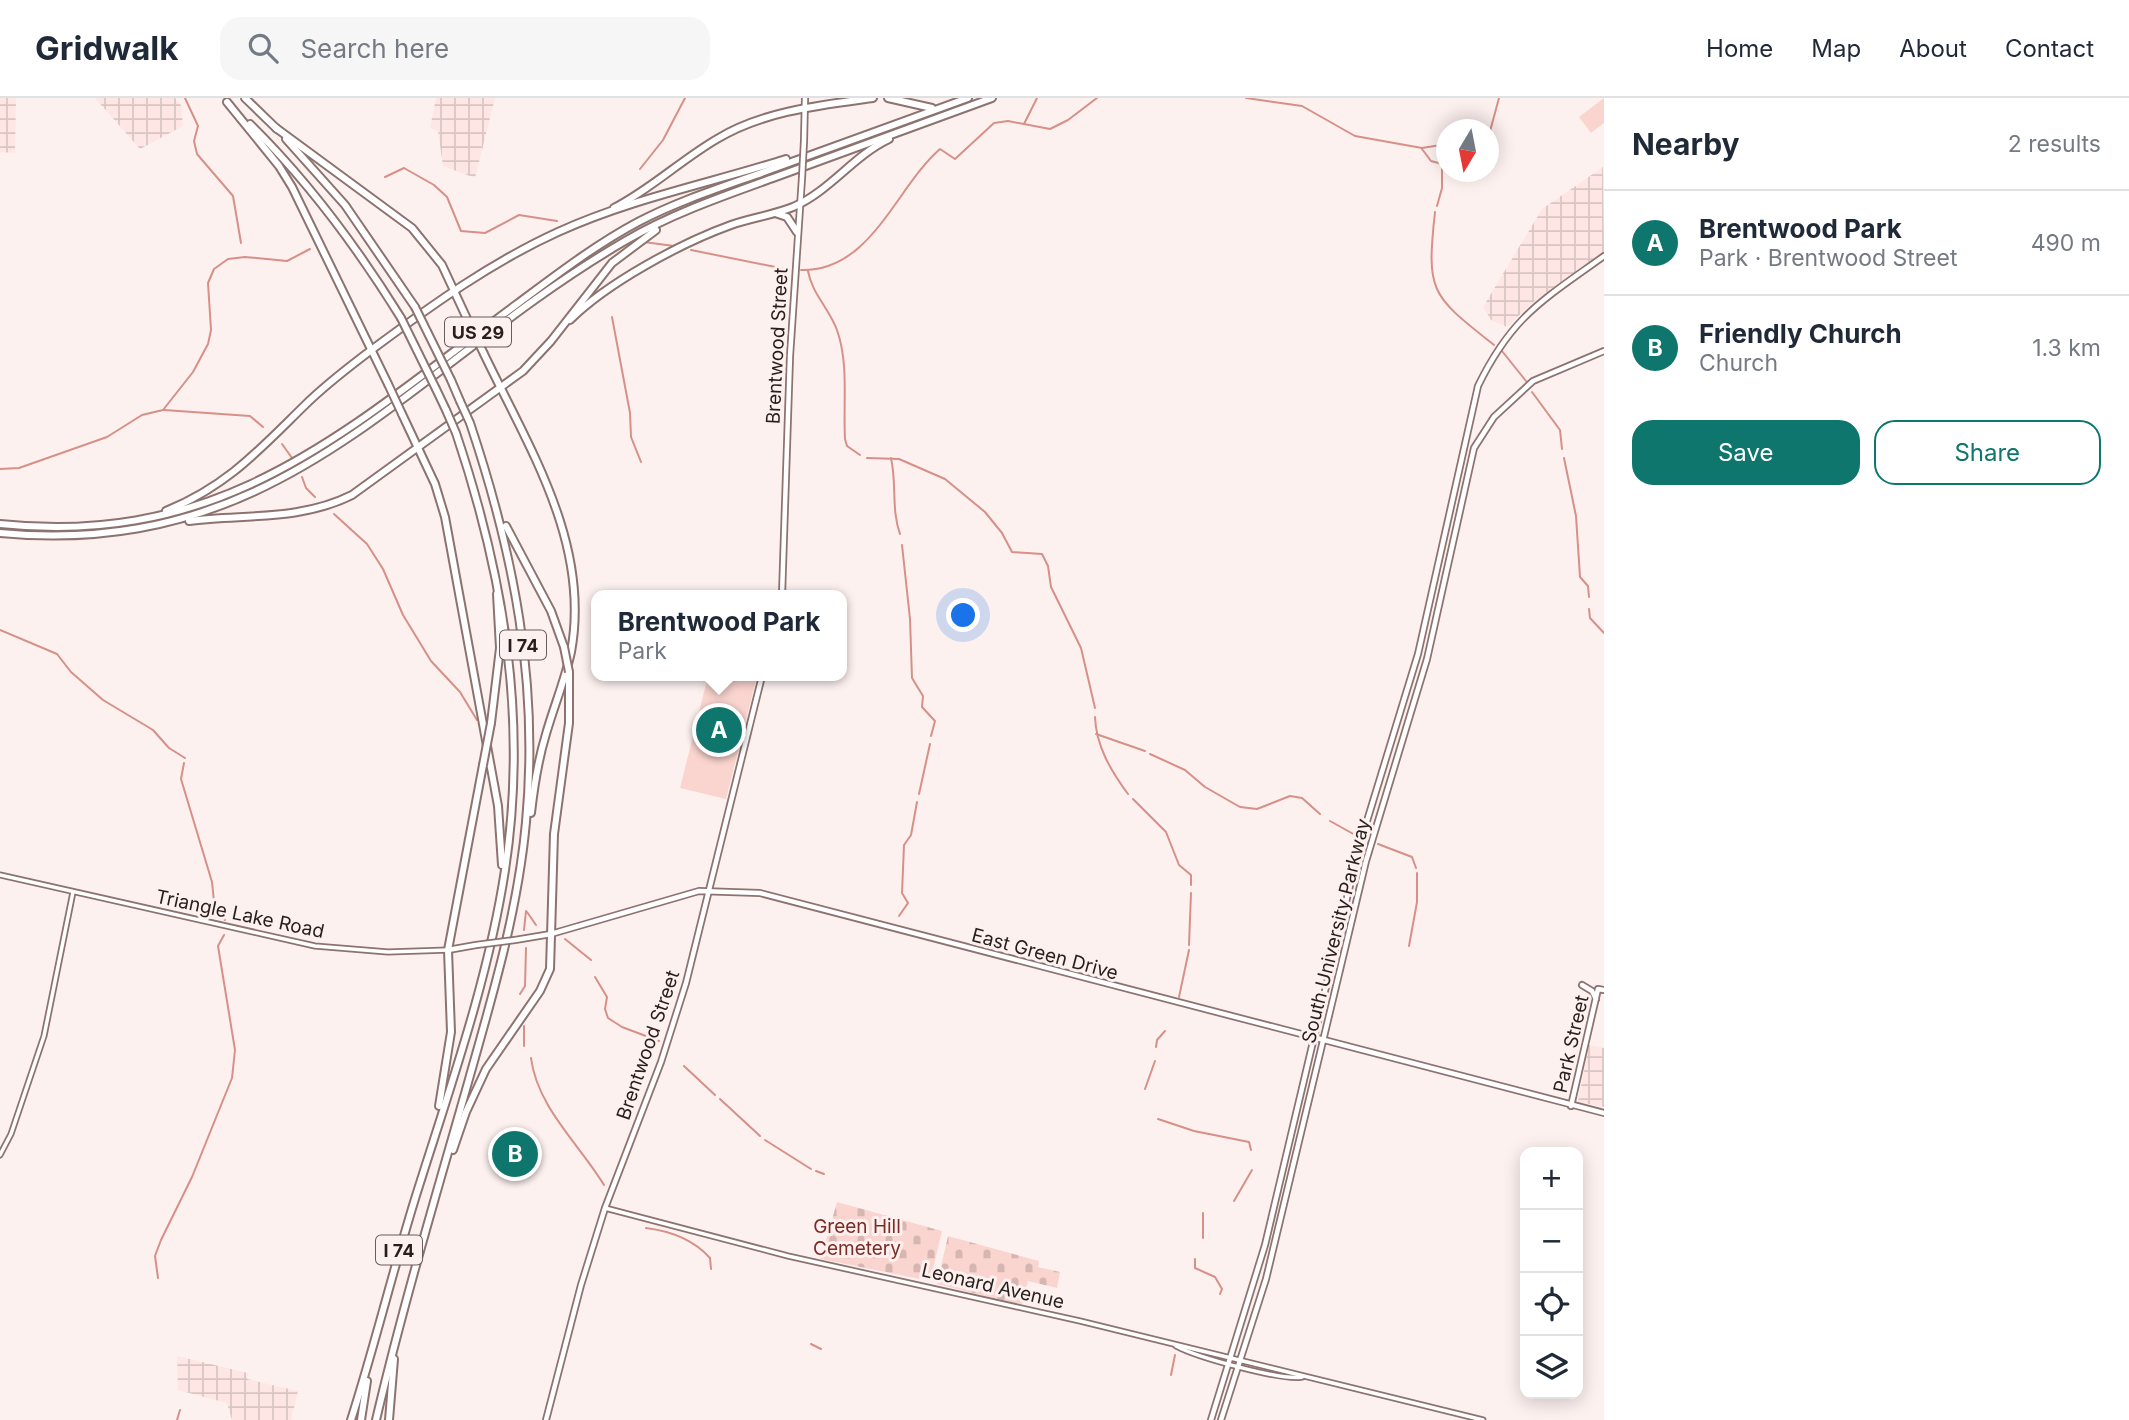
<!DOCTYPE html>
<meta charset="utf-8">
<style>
:root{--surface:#fff;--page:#f6f6f7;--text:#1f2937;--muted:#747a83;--line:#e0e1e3;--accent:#0f766e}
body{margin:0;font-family:Inter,sans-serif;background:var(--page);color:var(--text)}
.controls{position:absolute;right:21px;bottom:21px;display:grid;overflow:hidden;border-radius:14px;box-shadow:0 4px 18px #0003}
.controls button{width:63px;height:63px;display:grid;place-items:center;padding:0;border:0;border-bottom:2px solid var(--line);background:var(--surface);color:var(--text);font:35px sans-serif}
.compass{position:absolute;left:1436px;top:21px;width:63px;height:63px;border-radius:50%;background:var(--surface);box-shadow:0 4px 18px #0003;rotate:190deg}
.you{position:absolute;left:964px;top:518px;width:24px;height:24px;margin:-18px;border:5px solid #fff;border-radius:50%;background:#1a73e8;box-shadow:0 0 0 10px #1a73e833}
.badge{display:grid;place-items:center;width:46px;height:46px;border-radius:50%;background:var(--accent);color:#fff;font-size:23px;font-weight:700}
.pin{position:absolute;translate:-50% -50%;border:4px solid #fff;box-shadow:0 2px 7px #0006}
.popup{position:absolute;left:591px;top:492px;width:256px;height:91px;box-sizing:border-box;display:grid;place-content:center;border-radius:14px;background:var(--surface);filter:drop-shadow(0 2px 5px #0005);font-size:23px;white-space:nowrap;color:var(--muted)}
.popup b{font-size:26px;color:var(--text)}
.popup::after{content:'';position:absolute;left:50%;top:100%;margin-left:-14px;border:14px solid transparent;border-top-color:var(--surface)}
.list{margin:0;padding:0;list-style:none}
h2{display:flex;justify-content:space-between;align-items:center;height:91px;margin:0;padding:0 28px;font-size:30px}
h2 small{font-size:23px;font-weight:400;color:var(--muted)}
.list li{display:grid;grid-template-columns:46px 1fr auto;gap:21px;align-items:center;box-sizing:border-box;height:105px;padding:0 28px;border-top:2px solid var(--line)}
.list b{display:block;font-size:26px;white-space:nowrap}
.list p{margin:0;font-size:23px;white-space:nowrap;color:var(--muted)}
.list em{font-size:23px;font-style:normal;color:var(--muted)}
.actions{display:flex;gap:14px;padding:21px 28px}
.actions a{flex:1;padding:16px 0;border:2px solid var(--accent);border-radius:21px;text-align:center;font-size:24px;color:var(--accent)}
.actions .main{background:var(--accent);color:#fff}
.icon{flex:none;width:38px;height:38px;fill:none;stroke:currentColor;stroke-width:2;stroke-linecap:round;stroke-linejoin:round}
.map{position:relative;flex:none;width:1604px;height:1322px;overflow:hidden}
header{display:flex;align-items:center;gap:42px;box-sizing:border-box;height:98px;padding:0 35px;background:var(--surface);border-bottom:2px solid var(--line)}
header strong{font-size:33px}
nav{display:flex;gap:38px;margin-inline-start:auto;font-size:24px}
.search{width:490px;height:63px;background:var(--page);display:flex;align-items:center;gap:18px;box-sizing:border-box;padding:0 24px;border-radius:21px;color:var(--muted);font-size:26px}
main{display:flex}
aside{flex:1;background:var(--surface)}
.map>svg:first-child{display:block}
</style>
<header>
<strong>Gridwalk</strong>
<div class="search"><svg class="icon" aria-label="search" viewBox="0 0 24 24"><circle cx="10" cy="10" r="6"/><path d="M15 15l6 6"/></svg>Search here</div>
<nav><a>Home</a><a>Map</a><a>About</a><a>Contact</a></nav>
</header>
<main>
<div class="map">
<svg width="1604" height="1322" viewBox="0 0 1604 1322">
<defs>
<pattern id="industrial-grid" width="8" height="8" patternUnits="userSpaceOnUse" patternTransform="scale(1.75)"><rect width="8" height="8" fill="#fde6e3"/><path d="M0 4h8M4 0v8" fill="none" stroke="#d9c5c2"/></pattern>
<pattern id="cemetery-stones" width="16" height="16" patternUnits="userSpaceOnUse" patternTransform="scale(1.75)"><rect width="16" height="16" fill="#fad4cf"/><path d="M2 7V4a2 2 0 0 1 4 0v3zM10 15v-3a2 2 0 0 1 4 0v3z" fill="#d6b6b1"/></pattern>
</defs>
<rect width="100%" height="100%" fill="#fdf1ef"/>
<g fill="url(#industrial-grid)">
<path d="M0 0H16L15 55 0 54Z"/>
<path d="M95 0H175L181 7 183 28 140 51Z"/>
<path d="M436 0H495L475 80 443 68 438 33 430 30Z"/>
<path d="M1603 69 1604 153 1532 205 1507 229 1491 222 1483 209 1542 111Z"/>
<path d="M1589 947 1604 950V1009L1578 1004Z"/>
<path d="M177 1258 248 1275 247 1281 298 1293 291 1322H232L227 1305 178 1292Z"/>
</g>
<g fill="url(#cemetery-stones)">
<path d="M837 1104 942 1133 930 1183 821 1161Z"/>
<path d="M948 1138 1039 1163 1038 1169 1060 1174 1057 1190 1028 1183 1022 1207 937 1186Z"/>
</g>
<g fill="#fad4cf">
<path d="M1604 0V25L1591 35 1579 19Z"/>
<path d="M708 578H757L726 701 680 690Z"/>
</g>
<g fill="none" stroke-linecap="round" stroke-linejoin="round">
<g stroke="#d69088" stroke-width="2">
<path d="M185 0 198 28 194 43 197 56 233 98 241 145"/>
<path d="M1246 0 1302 8 1355 38 1422 50 1447 46"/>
<path d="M1024 26 1037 0"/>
<path d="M1489 37 1499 0"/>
<path d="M1422 51 1431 63 1442 66V90L1437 108"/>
<path d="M640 71 663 42 685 0"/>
<path d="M385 79 404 70 434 87 447 99 461 133 485 135 519 117 557 123"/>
<path d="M1435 114C1426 195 1431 197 1494 247"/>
<path d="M644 144 674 148"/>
<path d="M691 152 785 171"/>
<path d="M801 172C871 174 896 89 940 51L955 61 994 25 1008 23 1050 31 1068 22 1097 0"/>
<path d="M808 173C812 196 829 210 837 232 849 266 843 305 845 341L847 348 860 357"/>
<path d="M612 219 630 315 631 339 641 364"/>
<path d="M1502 253 1526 283"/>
<path d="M1532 294 1560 332 1562 351"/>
<path d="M164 312 250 318 263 329"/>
<path d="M282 346 292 360"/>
<path d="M867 360 899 361 945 381 985 414 1002 435 1012 454 1042 456 1048 468 1051 489 1081 550 1095 610"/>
<path d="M891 360C897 386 891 411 900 436"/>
<path d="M1564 360 1576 418 1580 479 1588 488 1589 499"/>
<path d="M0 371 19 370 107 339 142 317 163 312 193 274 208 246 211 232 208 185 214 171 228 161 245 159 287 163 310 151"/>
<path d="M302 379 306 390 315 399"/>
<path d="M334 416 367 446 383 471 403 517 431 563 460 594 477 622"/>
<path d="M902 447 910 521 912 580 923 598 922 609 935 623 931 638"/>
<path d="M1589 511 1590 520 1604 535"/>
<path d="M0 532 57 556 71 574 103 602 153 632 169 650 185 660"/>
<path d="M1095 619C1096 648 1111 673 1128 696"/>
<path d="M1096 636 1145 653"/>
<path d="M1150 656 1185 672 1205 689 1240 709 1257 711 1290 698 1302 700 1320 716"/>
<path d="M184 665 181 681 212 784 215 813 225 822"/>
<path d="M919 696 930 646"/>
<path d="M1133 701 1166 734 1179 767 1191 777V787"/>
<path d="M1330 723 1357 738"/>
<path d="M1378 746 1412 759 1416 770"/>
<path d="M527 814 536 827"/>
<path d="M899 818 908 805 902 795 904 747 911 737 917 704"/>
<path d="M524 832 526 813"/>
<path d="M565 841 591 862"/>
<path d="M1189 847 1191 795"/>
<path d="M1409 848 1417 804V775"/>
<path d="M595 879 607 899 605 911 608 920 622 929 659 943"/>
<path d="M520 896 525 888 526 850"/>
<path d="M1179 899 1189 852"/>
<path d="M524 948V928"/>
<path d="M1156 949 1157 942 1165 933"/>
<path d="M531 960C537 1009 580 1047 604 1087"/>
<path d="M684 968 715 997"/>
<path d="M1145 991 1155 963"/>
<path d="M720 1001 760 1038"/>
<path d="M1158 1021 1194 1033 1249 1044 1251 1052"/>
<path d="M765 1042 811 1071"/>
<path d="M816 1073 824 1076"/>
<path d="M1234 1103 1252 1072"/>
<path d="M646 1130C670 1133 693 1141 710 1160L711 1171"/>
<path d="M1203 1140V1115"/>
<path d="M1195 1161V1170L1215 1179 1222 1191 1220 1196"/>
<path d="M158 1180 155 1158 161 1142 192 1079 232 980 235 952 218 848 224 837"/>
<path d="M811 1246 821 1251"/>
<path d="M1171 1277 1175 1257"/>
<path d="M177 1322 180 1312"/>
</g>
<g stroke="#8c7370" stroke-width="7">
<g id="minor">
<path d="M0 777 315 848 388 854 448 852"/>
<path d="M0 1057 11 1036 44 938 73 794"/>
<path d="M605 1110 788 1158 1080 1223 1483 1322"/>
<path d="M1176 1248C1196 1259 1282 1283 1302 1279"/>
</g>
</g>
<g stroke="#8c7370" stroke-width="8">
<g id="major">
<path d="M804 43 805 0"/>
<path d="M782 497 790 258 802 80"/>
<path d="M515 842 551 836 699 793 760 795 1604 1015"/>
<path d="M448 852 476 847"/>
<path d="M1582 887 1592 893 1596 901"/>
<path d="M1571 1008 1598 891 1604 892"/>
<path d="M546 1322 581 1187 605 1110 661 964 686 885 762 578"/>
<path d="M1211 1322 1265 1147 1359 749 1418 556 1478 288C1512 218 1543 202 1604 158"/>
<path d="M1221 1322 1266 1181 1366 763 1427 561 1474 350 1494 319 1533 283 1604 253"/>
</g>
</g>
<g stroke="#8c7370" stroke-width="10">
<g id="highway">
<path d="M245 0 277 31"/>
<path d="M888 0 932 10"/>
<path d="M227 4 279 68 292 89 388 286"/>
<path d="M250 26C310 85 357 149 401 220"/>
<path d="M276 30 412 130 442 167 469 225"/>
<path d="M286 41 345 107 415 209"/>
<path d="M614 110C651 91 681 62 717 41 763 13 821 7 873 0"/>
<path d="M775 115 787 119 797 134"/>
<path d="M570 222C607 185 681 145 731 127 751 120 773 117 793 109 830 93 853 58 889 41"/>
<path d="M484 256C529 350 591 446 571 554 565 582 554 608 546 636 538 662 534 688 531 715"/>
<path d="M451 282 460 303"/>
<path d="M436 291 446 312"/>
<path d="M402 316 435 386 445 419 498 708 502 767"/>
<path d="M166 413C227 388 258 353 304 308 325 287 350 268 374 250 432 207 492 164 558 134 630 101 711 85 786 61"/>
<path d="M189 423C245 416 300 423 352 397L523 273 551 243 612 165 656 132"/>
<path d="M0 426C226 450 349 330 517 206 556 177 595 147 638 124 678 103 722 89 764 74 832 49 900 24 968 0"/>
<path d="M506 428 551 513 564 549"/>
<path d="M0 435C286 462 405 271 625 143 671 116 723 98 773 80 846 53 919 27 992 0"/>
<path d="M491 625 500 550 497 496"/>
<path d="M439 1008 451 934 448 852 483 667"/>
<path d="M453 1052 466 1014 486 971 540 893 550 871 554 736 569 625V574"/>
<path d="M351 1322C374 1250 392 1176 414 1104 448 995 488 884 505 772 528 622 504 478 456 335"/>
<path d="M361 1322 367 1283"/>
<path d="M376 1322C403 1207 437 1094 469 981 493 896 518 812 526 724 539 585 514 456 470 325"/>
<path d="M389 1322 394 1261"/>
</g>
</g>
<use href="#minor" stroke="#fff" stroke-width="3.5"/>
<use href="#major" stroke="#fff" stroke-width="4.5"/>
<use href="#highway" stroke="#fff" stroke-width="6"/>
<g stroke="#8c7370" stroke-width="8" stroke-linecap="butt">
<g id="major-bridge">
<path d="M802 80 804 43"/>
<path d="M476 847 515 842"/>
</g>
</g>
<g stroke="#8c7370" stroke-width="10" stroke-linecap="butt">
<g id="highway-bridge">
<path d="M415 209 451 282"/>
<path d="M401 220 436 291"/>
<path d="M469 225 484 256"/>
<path d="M388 286 402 316"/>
<path d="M460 303 470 325"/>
<path d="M446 312 456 335"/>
<path d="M564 549 569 574"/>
<path d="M483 667 491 625"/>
</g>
</g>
<use href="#major-bridge" stroke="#fff" stroke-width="4.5"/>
<use href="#highway-bridge" stroke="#fff" stroke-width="6"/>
</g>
<g text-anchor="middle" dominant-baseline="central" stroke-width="6" stroke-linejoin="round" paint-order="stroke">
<g fill="#fdf1ef" stroke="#685d5b" stroke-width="2">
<rect x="445" y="219.5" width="66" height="29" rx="5"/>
<rect x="500" y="532.5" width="46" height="29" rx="5"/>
<rect x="376" y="1137.5" width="46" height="29" rx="5"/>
</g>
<g font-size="18" font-weight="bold" fill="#281e1c">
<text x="478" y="234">US 29</text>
<text x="523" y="547">I 74</text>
<text x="399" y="1152">I 74</text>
</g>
<g font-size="19" fill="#281e1c" stroke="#fdf1ef">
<text transform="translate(777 248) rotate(-87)">Brentwood Street</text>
<text transform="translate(240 816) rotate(12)">Triangle Lake Road</text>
<text transform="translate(1336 833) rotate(-76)">South University Parkway</text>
<text transform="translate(1045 856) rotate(15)">East Green Drive</text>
<text transform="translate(1571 946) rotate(-77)">Park Street</text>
<text transform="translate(648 947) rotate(-71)">Brentwood Street</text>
<text transform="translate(993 1188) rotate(13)">Leonard Avenue</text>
</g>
<g font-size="19" fill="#7e2a25" stroke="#fdf1ef">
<text x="857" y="1128">Green Hill<tspan x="857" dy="22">Cemetery</tspan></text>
</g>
</g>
</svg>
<div class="controls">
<button>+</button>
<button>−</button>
<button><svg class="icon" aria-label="locate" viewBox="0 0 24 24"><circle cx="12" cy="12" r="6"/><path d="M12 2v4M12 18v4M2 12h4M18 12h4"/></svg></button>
<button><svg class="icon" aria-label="layers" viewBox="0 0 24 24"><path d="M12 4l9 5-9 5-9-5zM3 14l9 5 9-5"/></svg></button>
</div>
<svg class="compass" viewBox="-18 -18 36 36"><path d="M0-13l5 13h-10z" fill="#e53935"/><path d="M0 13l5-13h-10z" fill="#747a83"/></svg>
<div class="you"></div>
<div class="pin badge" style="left:719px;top:632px">A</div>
<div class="popup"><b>Brentwood Park</b>Park</div>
<div class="pin badge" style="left:515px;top:1056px">B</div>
</div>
<aside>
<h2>Nearby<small>2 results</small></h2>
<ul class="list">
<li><span class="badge">A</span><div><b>Brentwood Park</b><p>Park · Brentwood Street</p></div><em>490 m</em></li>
<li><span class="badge">B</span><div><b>Friendly Church</b><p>Church</p></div><em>1.3 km</em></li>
</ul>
<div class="actions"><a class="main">Save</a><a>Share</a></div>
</aside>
</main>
